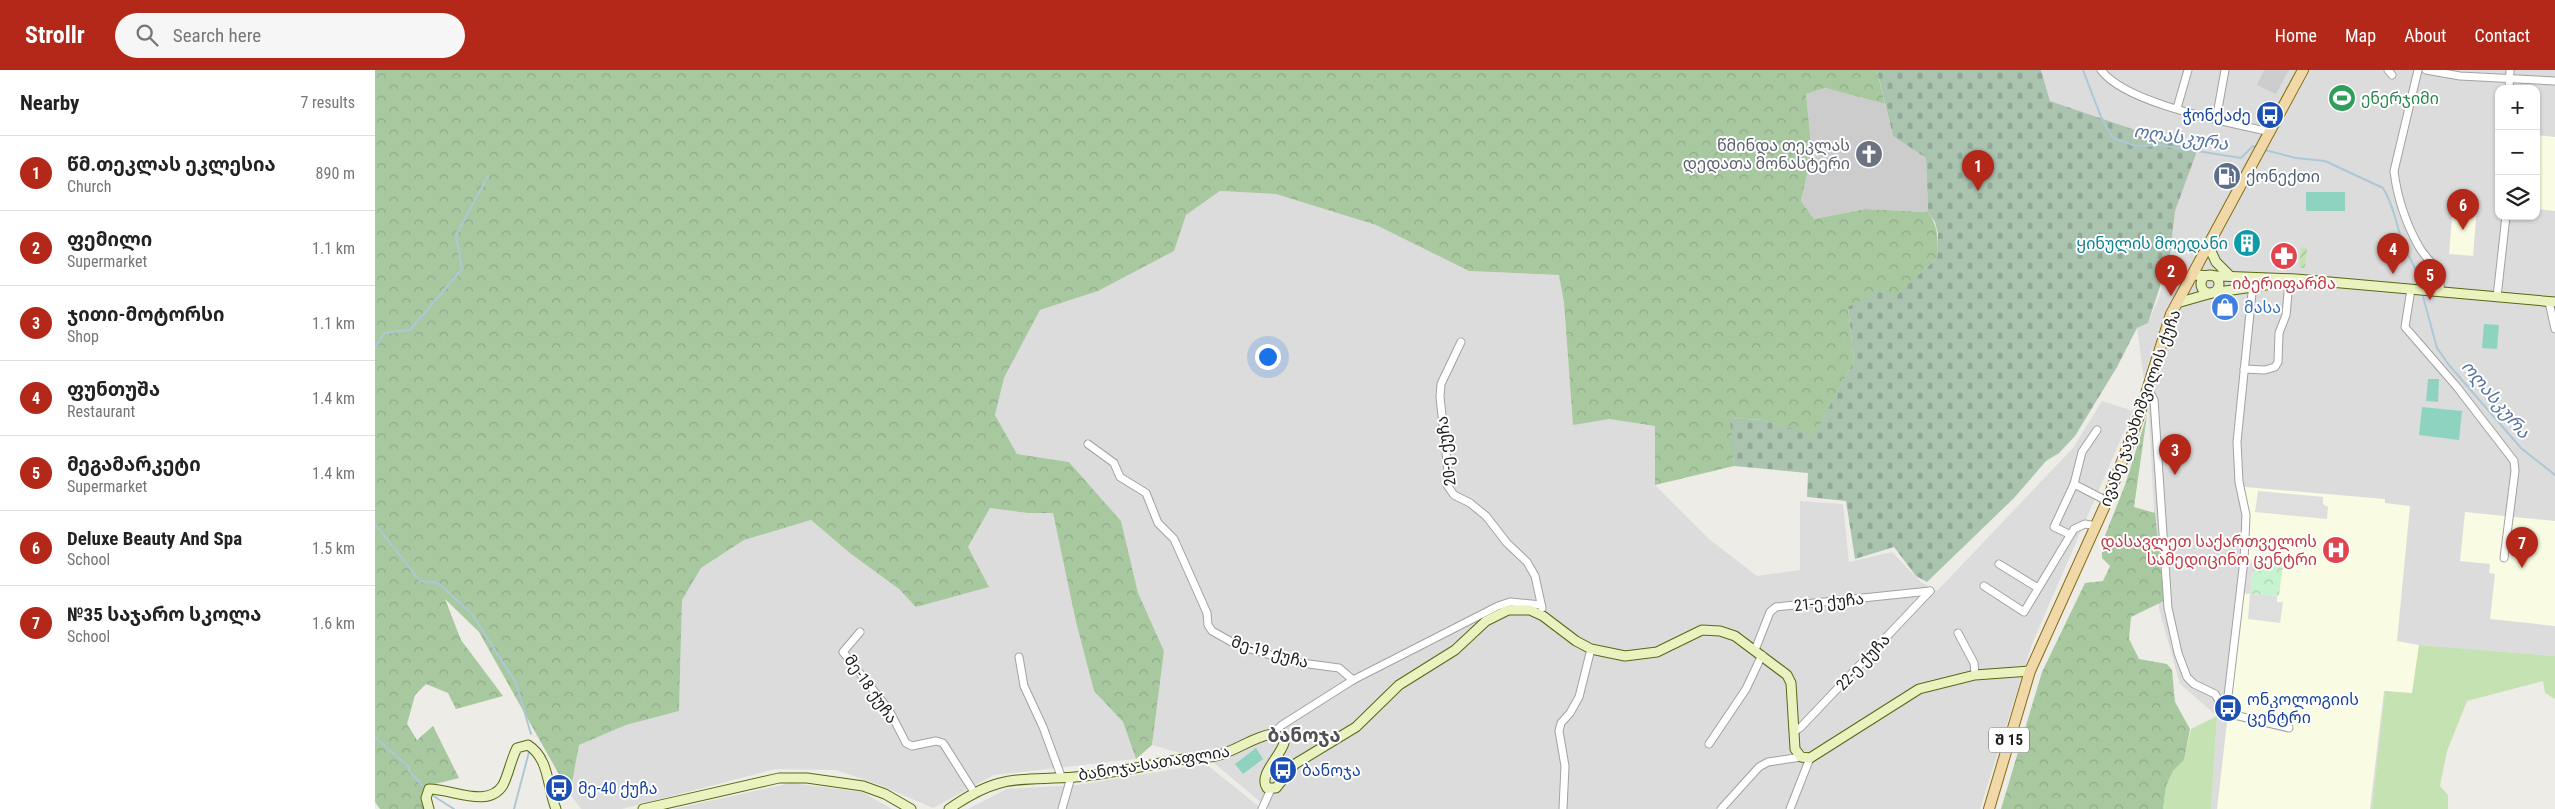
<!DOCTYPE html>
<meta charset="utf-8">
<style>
:root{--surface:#fff;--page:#f6f6f6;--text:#222;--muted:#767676;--line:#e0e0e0;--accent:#b42819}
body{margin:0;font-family:"Roboto Condensed","Noto Sans Georgian",sans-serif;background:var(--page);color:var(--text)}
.controls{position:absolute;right:15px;top:15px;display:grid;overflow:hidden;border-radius:10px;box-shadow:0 1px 4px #0004}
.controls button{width:45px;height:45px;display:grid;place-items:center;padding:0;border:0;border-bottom:1px solid var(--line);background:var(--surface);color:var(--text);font:25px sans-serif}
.you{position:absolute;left:892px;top:286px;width:18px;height:18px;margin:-12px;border:4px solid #fff;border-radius:50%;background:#1a73e8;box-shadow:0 0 0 8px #1a73e833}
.badge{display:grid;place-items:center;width:32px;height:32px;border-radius:50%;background:var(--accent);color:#fff;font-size:16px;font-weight:700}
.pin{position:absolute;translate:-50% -41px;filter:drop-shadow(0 1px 2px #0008)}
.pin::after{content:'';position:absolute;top:26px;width:18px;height:15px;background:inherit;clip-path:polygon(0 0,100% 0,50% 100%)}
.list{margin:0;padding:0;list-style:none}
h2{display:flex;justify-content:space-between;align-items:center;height:65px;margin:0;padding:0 20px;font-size:21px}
h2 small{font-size:16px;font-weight:400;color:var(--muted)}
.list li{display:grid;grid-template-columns:32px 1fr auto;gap:15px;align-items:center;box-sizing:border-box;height:75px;padding:0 20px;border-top:1px solid var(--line)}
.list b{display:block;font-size:19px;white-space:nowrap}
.list p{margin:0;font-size:16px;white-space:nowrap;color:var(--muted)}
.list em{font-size:16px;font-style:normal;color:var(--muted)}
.icon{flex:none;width:28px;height:28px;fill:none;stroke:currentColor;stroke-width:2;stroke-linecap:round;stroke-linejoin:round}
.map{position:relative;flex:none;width:2180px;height:739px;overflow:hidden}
header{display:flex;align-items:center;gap:30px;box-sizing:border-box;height:70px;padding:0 25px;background:var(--accent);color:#fff}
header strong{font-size:24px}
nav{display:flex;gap:28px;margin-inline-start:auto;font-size:18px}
.search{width:350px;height:45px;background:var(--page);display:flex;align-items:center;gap:12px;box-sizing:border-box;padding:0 18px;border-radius:28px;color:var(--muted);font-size:19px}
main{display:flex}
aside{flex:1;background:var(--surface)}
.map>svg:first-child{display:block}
</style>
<header>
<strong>Strollr</strong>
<div class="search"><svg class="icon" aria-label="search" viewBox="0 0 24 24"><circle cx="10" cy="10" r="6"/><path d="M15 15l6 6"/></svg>Search here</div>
<nav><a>Home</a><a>Map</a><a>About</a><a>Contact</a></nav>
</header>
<main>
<aside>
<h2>Nearby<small>7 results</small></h2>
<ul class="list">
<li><span class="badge">1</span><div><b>წმ.თეკლას ეკლესია</b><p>Church</p></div><em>890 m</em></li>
<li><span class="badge">2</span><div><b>ფემილი</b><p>Supermarket</p></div><em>1.1 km</em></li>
<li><span class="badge">3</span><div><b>ჯითი-მოტორსი</b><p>Shop</p></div><em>1.1 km</em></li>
<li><span class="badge">4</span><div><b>ფუნთუშა</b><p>Restaurant</p></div><em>1.4 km</em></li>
<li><span class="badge">5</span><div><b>მეგამარკეტი</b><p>Supermarket</p></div><em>1.4 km</em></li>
<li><span class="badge">6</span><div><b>Deluxe Beauty And Spa</b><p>School</p></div><em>1.5 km</em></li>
<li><span class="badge">7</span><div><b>№35 საჯარო სკოლა</b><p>School</p></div><em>1.6 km</em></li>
</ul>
</aside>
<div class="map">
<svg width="2180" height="739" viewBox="0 0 2180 739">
<defs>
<pattern id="forest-crowns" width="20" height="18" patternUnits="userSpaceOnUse" patternTransform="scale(1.25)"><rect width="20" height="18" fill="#a8c8a0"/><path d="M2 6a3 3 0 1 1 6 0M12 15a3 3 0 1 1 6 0" fill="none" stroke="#90ab89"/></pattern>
<pattern id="cemetery-stones" width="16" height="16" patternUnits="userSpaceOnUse" patternTransform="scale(1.25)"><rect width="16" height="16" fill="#aac4b0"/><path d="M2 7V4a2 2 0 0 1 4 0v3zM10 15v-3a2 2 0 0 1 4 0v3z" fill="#92a897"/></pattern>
<pattern id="park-crowns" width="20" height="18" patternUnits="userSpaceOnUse" patternTransform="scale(1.25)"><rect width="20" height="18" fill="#c8f3d0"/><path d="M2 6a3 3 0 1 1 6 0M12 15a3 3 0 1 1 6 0" fill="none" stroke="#abd0b2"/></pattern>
<pattern id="garden-furrows" width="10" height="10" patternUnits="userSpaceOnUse" patternTransform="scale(1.25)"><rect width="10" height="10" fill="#c5e2b2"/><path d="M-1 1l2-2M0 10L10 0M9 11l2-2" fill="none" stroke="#a9c199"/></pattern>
</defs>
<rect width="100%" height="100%" fill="#eeece6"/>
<g fill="#dcdcdc" fill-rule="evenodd">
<path d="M1666 0H2180V586L2044 575 2037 623 2010 621 1997 739H1836L1842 646 1805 614 1784 539 1774 345 1762 258 1773 253 1784 227 1795 186 1800 141 1821 81 1675 31ZM2124 19H2161V146H2124Z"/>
<path d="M845 121 901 124 1001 155 1094 201 1184 205 1189 233 1198 354 1234 349 1280 356V415L1334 469 1382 506 1425 500V431L1468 434 1474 492 1517 482 1546 512 1562 521 1698 378 1727 331 1758 341 1657 574 1605 739H894L839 693 777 675 789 581 763 524 746 451 694 392 642 384 620 345 629 308 665 240 723 221 799 181 811 145Z"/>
<path d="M615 438 653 443H678L701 552 719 621 748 652 761 689 619 705 558 738 505 715 461 700 400 699 247 739H206L195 724 204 675 251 655 304 641 307 530 326 498 369 470 436 450 476 484 524 519 542 537 593 477Z"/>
<path d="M831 694 887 739H593L632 719 702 715Z"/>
<path d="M416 713 487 722 517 739H298Z"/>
</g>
<g fill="#f9fbe2">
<path d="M2161 65 2180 67V141L2161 139Z"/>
<path d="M2078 134 2102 136 2098 186 2074 184Z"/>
<path d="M1870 417 2010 429V433L2035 436 2022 571 2044 575 2039 624 2009 621 1995 739H1842L1874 462Z"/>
<path d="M2090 442 2180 451V556L2115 549 2120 504 2114 503 2115 494 2085 491Z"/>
</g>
<g fill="#ccc">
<path d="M1889 0H1914L1901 24 1882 15Z"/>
<path d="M1450 18 1510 34 1518 66 1551 88 1553 142 1490 139 1439 149 1426 131 1437 83 1431 24Z"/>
</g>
<g fill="#c5e2b2">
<path d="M2044 575 2180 586V629L2170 623 2168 611 2092 631 2072 681 2065 716 2073 725V739H1997L2010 621 2037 623Z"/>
<path d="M1842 646 1836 739H1788L1791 716 1798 701 1809 690 1816 659Z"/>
</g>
<g fill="url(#forest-crowns)">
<path d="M0 0H1502L1510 34 1450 18 1431 24 1437 83 1426 131 1439 149 1490 139 1553 142C1564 157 1563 170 1562 188L1521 227 1473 237 1479 291 1439 366 1387 350 1356 348 1359 396 1280 415V356L1234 349 1198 355 1189 233 1184 205 1094 201 1001 155 901 124 845 121 811 145 799 181 723 221 665 240 629 308 620 345 642 384 694 392 746 451 763 523 789 581 777 675 761 689 748 652 719 621 701 552 678 443H653L615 438 593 477 614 517 541 537 524 519 476 484 436 450 369 470 326 498 307 530 304 641 251 655 204 675 195 724 104 562 70 529 86 570 128 626 81 639 73 623 51 614 40 625 32 654 42 670 58 656 84 708 52 716 49 721 51 739H5L0 732Z"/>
<path d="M1772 345 1759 437 1780 443 1789 531 1756 547 1754 569 1764 589 1792 594 1797 600 1800 632 1815 659 1809 690 1798 701 1791 716 1788 739H1626L1667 602 1710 513 1728 511 1735 496 1727 488V473L1750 415Z"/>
</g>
<path fill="url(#cemetery-stones)" d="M1502 0H1666L1675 31 1822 81 1800 141 1795 186 1773 253 1762 258 1742 297 1700 366 1684 383 1671 391 1639 428 1552 512 1541 506 1519 477 1480 489 1471 431 1432 427 1433 403 1359 396 1355 348 1387 350 1439 365 1479 291 1473 237 1505 220 1521 226 1562 188 1563 164 1560 152 1553 142 1551 88 1518 66Z"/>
<path fill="url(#park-crowns)" d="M1879 491 1908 495 1904 525 1902 526 1875 524Z"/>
<path fill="url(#garden-furrows)" d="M1926 177 1932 178 1930 198H1924Z"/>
<g fill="#8ed3bf">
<rect x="1931" y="122" width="39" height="19"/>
<path d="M2109 254 2124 255 2122 279 2107 278Z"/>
<path d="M2053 309H2064L2063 332 2051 331Z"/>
<path d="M2047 337 2087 341 2084 370 2044 365Z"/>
<path d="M881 678 888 689 868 704 860 694Z"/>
</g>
<g fill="#dedede">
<path d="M1883 421 1948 427V434L1953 437 1952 449 1880 442Z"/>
<path d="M1869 490 1879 491 1875 524 1902 526V532H1908L1905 553 1873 549 1875 524 1865 523Z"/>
</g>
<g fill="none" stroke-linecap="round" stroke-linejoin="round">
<g stroke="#acc8d6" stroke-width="2">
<path d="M1708 0 1726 47 1738 68 1761 76 1784 75 1866 88 1878 76 1881 77"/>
<path d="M1890 80 1921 88 1950 91 2008 118C2019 135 2021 155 2028 173 2033 188 2044 200 2046 216"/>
<path d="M2047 223 2062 278 2074 295 2146 378 2180 405"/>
<path d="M0 279 9 263 35 260 87 199 81 165 113 106"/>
<path d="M0 454 45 511 63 513 97 544 141 613 156 664"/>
<path d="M0 667 34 697V701L48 716"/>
<path d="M57 725 79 739"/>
<path d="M139 739 154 682"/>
</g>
<g stroke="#a2a2a2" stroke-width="9">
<g id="street">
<path d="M1726 0C1751 34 1853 52 1895 62"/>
<path d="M2013 0 2017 5"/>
<path d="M2043 0 2019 101C2022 126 2031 153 2043 175 2055 198 2067 191 2065 222"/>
<path d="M2051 0 2085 6 2180 11"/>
<path d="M2134 19 2135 0"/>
<path d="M1802 38 1813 0"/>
<path d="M1841 50 1850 0"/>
<path d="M2036 219 2030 257 2082 317 2139 391 2140 401 2129 488"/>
<path d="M2122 227 2131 146"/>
<path d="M2174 232 2180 259"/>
<path d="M1086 272 1066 314 1065 327 1073 401 1072 415 1079 425 1095 433 1111 446 1132 473 1152 492 1160 506 1167 538"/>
<path d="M1869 299 1890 300 1900 297 1903 292 1904 263 1911 245 1914 212"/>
<path d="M1772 317 1779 330 1793 538 1803 583 1812 607 1819 614 1840 624 1851 643"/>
<path d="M713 374 739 393 745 407 771 423 783 453 799 469 832 543 833 555 837 561 862 575 919 592 964 598 978 610 1123 536 1135 532 1166 535"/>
<path d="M1699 414 1707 382 1722 360"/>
<path d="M1694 464 1679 457 1699 414 1732 431"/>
<path d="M1624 494 1663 518"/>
<path d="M1609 516 1649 542 1699 459 1710 454 1721 456"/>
<path d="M485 562 468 582 514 640 531 673 537 676 561 671 568 673 599 722"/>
<path d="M1583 563 1599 593 1600 605"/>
<path d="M1380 580 1395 542 1401 537 1555 521"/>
<path d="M644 587 649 616 668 657 686 706"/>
<path d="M1851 643 1869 490 1871 445 1864 412 1862 372 1878 213"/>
<path d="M1851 643 1914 658"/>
<path d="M1420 661 1425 658 1555 521"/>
<path d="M897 664 907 655 978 610"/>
<path d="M1334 674 1371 619 1387 585"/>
<path d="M687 739 696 707"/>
<path d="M887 739 896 719"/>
<path d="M1188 739 1190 696 1184 661 1186 653 1195 643 1204 627 1216 579"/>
<path d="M1346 739 1384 697 1393 692 1426 687"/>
<path d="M1415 739 1435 688"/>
</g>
</g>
<g stroke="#576813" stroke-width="11">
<g id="secondary">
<path d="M1834 177 1841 192 1855 206"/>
<path d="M1818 205 1921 209 2180 232"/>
<circle cx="1835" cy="214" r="9"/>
<path d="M1802 233 1837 223 1904 213"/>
<path d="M54 739 51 728 54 719C78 719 113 739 128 715 134 703 136 689 142 678L153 675C175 689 172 718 181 739"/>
<path d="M268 739 404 708H432L488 716 510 724 536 739"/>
<path d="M574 739C625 703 642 711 700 707 735 704 768 696 802 690 815 688 828 689 841 686 861 681 878 667 897 664L908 668 909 673C905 687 883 705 892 718H901L920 694 981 657 1024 615 1080 580 1111 551 1133 540H1155L1168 546 1201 571 1216 579 1250 586 1282 582 1327 560 1345 561 1360 566 1412 605 1416 613 1420 679 1426 687 1435 688 1544 619 1600 605 1655 601"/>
</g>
</g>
<g stroke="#866b13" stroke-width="12">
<path id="primary" d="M1614 739 1655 601 1732 431 1763 349 1796 244 1928 0"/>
</g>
<use href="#street" stroke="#fff" stroke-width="7"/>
<use href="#secondary" stroke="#eaf2c0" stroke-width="9"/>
<use href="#primary" stroke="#f0d8a9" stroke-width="10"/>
</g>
<defs>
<g id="stadium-disc" transform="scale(1.4375)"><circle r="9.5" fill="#2e9e5b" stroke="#fff"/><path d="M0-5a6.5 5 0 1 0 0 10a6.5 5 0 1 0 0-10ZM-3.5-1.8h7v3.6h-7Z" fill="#fff"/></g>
<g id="bus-disc" transform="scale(1.4375)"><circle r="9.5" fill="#1a4fb4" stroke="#fff"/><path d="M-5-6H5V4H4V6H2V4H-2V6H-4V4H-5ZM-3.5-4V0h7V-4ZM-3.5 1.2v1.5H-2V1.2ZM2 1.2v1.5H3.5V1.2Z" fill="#fff"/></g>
<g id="church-disc" transform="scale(1.4375)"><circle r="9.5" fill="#6b7280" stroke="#fff"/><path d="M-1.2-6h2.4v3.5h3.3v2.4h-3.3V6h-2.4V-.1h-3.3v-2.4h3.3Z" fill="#fff"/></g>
<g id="fuel-disc" transform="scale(1.4375)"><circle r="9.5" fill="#5c6f8a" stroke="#fff"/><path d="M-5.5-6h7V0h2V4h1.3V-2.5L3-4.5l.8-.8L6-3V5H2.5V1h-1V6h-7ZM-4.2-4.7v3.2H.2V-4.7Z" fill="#fff"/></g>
<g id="building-disc" transform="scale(1.4375)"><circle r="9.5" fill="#0f9aa8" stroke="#fff"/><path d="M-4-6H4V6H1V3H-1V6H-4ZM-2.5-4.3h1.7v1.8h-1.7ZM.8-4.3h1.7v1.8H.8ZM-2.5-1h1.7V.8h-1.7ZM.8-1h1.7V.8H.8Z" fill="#fff"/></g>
<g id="pharmacy-disc" transform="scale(1.4375)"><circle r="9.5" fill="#e0444e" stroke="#fff"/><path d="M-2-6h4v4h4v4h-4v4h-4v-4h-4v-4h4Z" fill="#fff"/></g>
<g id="shop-disc" transform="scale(1.4375)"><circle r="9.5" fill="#3f7fe0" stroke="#fff"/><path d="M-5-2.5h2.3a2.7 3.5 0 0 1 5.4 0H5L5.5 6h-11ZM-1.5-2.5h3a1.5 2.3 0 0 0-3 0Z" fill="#fff"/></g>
<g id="hospital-disc" transform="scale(1.4375)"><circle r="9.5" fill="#e0444e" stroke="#fff"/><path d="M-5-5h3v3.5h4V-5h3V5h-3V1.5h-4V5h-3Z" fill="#fff"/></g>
</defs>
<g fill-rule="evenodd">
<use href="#stadium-disc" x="1967" y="28"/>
<use href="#bus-disc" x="1895" y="45"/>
<use href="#church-disc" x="1494" y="84"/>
<use href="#fuel-disc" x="1852" y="106"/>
<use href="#building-disc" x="1872" y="173"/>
<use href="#pharmacy-disc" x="1909" y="186"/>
<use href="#shop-disc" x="1850" y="237"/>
<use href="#hospital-disc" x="1961" y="480"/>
<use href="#bus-disc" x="1853" y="638"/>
<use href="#bus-disc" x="908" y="700"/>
<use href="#bus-disc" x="184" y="718"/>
</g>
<g text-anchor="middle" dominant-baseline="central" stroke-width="4" stroke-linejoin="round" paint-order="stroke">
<rect fill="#fff" stroke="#626262" stroke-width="1" x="1614" y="657.5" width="40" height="25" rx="4"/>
<g font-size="15" font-weight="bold" fill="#1e1e1e">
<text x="1634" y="670">შ 15</text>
</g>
<g font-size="16" fill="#27864d" stroke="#fff" text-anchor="start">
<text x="1986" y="28">ენერჯიმი</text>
</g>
<g font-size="16" fill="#164399" stroke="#fff" text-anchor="start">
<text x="1876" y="45" text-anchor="end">ჭონქაძე</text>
<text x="1872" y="629">ონკოლოგიის<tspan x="1872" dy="18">ცენტრი</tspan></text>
<text x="927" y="700">ბანოჯა</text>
<text x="203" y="718">მე-40 ქუჩა</text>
</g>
<g font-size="16" fill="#5b616d" stroke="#fff" text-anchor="end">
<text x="1475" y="75">წმინდა თეკლას<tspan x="1475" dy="18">დედათა მონასტერი</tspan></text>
</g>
<g font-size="16" fill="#4e5e75" stroke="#fff" text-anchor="start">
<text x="1871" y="106">ქონექთი</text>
</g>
<g font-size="16" fill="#0d838f" stroke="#fff" text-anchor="end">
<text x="1853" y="173">ყინულის მოედანი</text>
</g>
<g font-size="16" fill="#be3a42" stroke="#fff">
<text x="1909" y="213">იბერიფარმა</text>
<text x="1942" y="471" text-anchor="end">დასავლეთ საქართველოს<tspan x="1942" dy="18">სამედიცინო ცენტრი</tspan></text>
</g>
<g font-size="16" fill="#366cbe" stroke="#fff" text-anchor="start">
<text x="1869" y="237">მასა</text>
</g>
<g font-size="16" fill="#1e1e1e" stroke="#fff">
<text transform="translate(1765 338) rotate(-70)">ივანე ჯავახიშვილის ქუჩა</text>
<text transform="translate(1071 381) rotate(-97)">20-ე ქუჩა</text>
<text transform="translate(1454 532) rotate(-6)">21-ე ქუჩა</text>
<text transform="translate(895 582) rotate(16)">მე-19 ქუჩა</text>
<text transform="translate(1488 592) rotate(-47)">22-ე ქუჩა</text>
<text transform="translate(496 619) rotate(55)">მე-18 ქუჩა</text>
<text transform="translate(779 693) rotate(-9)">ბანოჯა-სათაფლია</text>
</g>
<g font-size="18" font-style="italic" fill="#5775a2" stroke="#fff">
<text transform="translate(1806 67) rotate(8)">ოღასკურა</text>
<text transform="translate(2121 329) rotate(50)">ოღასკურა</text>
</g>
<g font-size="19" font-weight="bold" fill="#515151" stroke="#fff">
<text x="929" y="665">ბანოჯა</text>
</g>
</g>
</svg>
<div class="controls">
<button>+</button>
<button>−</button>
<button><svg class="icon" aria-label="layers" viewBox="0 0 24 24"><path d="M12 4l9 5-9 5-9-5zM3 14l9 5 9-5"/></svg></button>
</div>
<div class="you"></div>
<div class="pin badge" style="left:1603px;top:121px">1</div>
<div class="pin badge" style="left:1796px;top:226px">2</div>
<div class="pin badge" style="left:1800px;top:405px">3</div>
<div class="pin badge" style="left:2018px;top:204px">4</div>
<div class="pin badge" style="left:2055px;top:230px">5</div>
<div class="pin badge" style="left:2088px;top:160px">6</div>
<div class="pin badge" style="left:2147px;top:498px">7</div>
</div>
</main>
